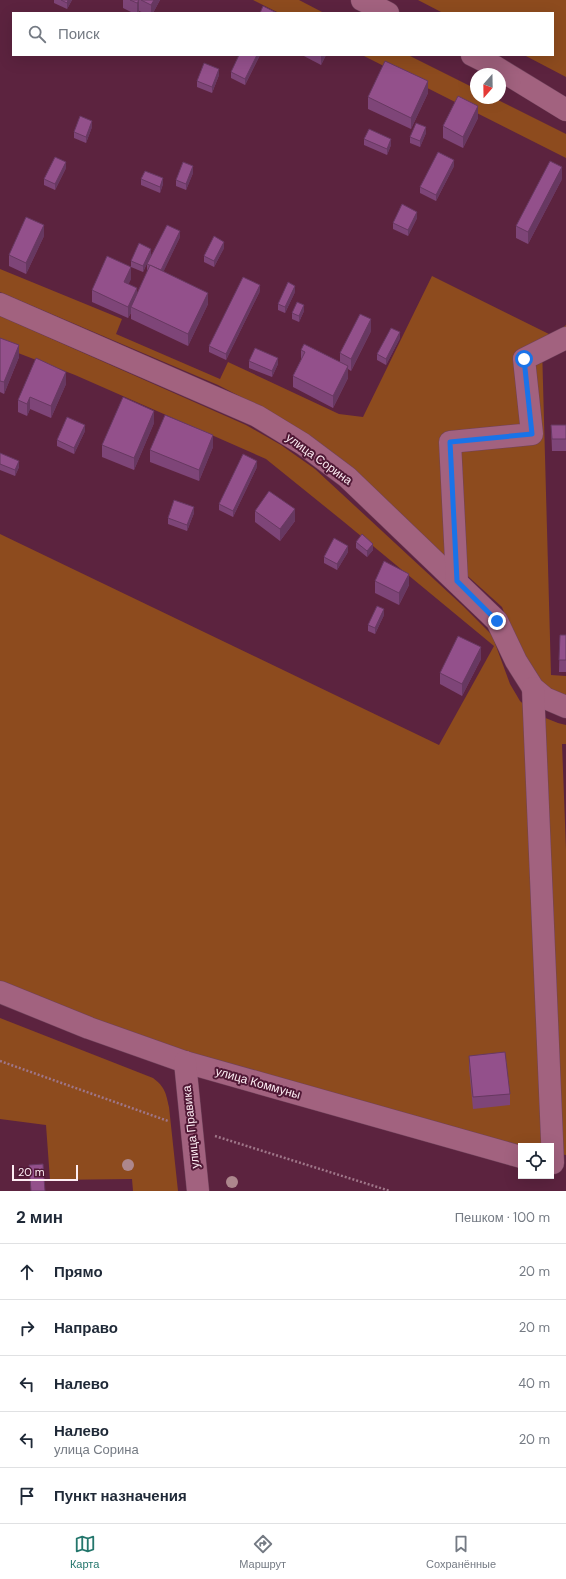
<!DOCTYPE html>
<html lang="ru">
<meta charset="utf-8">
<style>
:root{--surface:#fff;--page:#f6f6f7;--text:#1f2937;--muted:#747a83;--line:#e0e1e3;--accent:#24766c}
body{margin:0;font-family:"DM Sans",sans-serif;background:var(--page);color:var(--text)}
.controls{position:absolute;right:12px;bottom:12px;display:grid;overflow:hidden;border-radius:0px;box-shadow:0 4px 16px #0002}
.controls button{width:36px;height:36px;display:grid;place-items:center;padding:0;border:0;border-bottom:1px solid var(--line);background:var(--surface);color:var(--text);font:20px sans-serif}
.compass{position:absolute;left:470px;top:68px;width:36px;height:36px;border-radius:50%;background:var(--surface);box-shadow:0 4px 16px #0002;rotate:200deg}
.scale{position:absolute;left:12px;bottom:10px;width:66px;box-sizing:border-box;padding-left:4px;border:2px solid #fdedf3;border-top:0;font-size:11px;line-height:14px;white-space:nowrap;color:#fdedf3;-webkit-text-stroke:3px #501835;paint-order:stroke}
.stop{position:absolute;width:12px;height:12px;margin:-9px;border:3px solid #1a73e8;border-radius:50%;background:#fff}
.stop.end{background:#1a73e8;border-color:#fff;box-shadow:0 1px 4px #0008}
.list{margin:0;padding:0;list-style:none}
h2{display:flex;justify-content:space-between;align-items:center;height:52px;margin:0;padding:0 16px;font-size:17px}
h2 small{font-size:13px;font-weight:400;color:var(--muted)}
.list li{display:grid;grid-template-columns:26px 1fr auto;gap:12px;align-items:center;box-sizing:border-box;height:56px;padding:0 16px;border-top:1px solid var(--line)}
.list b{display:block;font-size:15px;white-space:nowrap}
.list p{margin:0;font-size:13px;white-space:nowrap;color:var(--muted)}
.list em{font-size:13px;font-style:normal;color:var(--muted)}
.icon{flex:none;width:22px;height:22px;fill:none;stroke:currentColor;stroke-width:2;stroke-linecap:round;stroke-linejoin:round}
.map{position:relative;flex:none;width:566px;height:1191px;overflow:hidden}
.search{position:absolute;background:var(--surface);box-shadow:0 4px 16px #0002;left:12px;right:12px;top:12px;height:44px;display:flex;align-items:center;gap:10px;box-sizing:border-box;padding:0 14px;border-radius:0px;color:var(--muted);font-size:15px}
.sheet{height:332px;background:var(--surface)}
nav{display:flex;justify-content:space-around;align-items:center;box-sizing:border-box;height:56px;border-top:1px solid var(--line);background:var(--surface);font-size:11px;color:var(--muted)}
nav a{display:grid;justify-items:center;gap:2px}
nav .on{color:var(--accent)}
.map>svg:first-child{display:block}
</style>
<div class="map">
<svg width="566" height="1191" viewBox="0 0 566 1191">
<rect width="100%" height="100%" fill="#5c233f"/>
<g fill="#8d4b1e">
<path d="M253 0H299L324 13H279Z"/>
<path d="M418 0H566V77L524 55H553V13H443Z"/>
<path d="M362 55H408L476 89V98H494L566 134V158Z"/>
<path d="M0 269 122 319 116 334 220 379 228 362 339 414 363 417 432 276 553 336 566 325V346L542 347 551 675 566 676V699L529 675 502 607 336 457 285 420 218 385 0 292Z"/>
<path d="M0 316 246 425 281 445 315 469 463 606 492 635 510 684 520 701 533 713 558 723 566 725V744H562L566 849V1155L551 1153V1146H521L189 1054 0 988V534L439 745 494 646 344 522 266 459 75 375 0 346Z"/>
<path d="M0 1018 153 1078C165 1087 166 1093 169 1107L178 1191H133L132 1179 50 1180 46 1125 0 1119Z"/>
</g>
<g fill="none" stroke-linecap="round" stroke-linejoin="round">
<g stroke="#70425b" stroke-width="23">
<g id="minor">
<path d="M362 0 388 13"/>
<path d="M472 55 494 66 566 110"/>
<path d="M0 304 257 416 303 444 347 477 497 621 516 661 533 688 545 698 566 707"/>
<path d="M457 581 450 442 532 434 524 359 566 338"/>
<path d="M533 688 553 1163"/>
<path d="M0 992 89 1028 185 1062 521 1157"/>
<path d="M185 1062 198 1191"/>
</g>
</g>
<g stroke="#9f7689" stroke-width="2.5" stroke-dasharray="2 2" stroke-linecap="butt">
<path d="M0 1061 168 1121"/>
<path d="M215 1136 390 1191"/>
</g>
<use href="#minor" stroke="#a2627f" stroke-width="22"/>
</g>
<g fill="#ad878d">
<circle cx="128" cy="1165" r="6"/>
<circle cx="232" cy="1182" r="6"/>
</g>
<g fill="#7e4578">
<path d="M54 0H72L67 9 54 3Z"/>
<path d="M123 0H160L153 13H144L139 11 138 13H133L123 8Z"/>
<path d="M260 55 245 85 231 78V72Z"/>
<path d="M302 55H326L321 65Z"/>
<path d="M219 75 212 93 197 87V81Z"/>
<path d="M428 93 411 129 368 109V97Z"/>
<path d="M478 118 463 148 443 138V126Z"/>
<path d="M92 127 86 143 74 138V132Z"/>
<path d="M426 133 420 147 410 143V137Z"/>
<path d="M364 139 391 145 387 155 364 145Z"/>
<path d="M454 166 436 201 420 193V187Z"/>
<path d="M66 168 55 190 44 185V179Z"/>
<path d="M193 173 186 190 176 186V180Z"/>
<path d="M141 179 163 184 160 193 141 185Z"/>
<path d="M562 179 528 244 516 238V226Z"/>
<path d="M417 218 408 236 393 229V223Z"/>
<path d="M44 236 26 274 9 266V255Z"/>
<path d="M180 237 163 272 208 304 188 346 131 319V313L128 318 92 302V290L131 279 128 284 137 294 148 270H147V264Z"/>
<path d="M224 248 214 267 204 262V256Z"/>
<path d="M151 255 143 272 131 267V261Z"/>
<path d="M260 291 226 360 209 352V346Z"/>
<path d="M295 292 285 313 278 310V304Z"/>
<path d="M304 311 299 322 292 319V313Z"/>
<path d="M371 331 351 371 348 369V378L333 408 293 387V376L301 360V350L340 362V353Z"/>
<path d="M0 338 19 357 4 394 0 392Z"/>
<path d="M400 338 386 365 377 360V354Z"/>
<path d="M249 361 278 364 272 377 249 368Z"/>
<path d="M66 384 51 418 30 409 27 416 18 412V400Z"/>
<path d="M154 423 134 470 102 457V445Z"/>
<path d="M551 425H566V451H552Z"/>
<path d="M85 431 74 454 57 446V440Z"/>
<path d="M213 447 199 481 150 462V450Z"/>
<path d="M0 453 19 467 15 476 0 470Z"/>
<path d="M257 467 233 517 219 510V504Z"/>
<path d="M255 511 295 521 280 541 255 522Z"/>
<path d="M194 513 187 531 168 524V518Z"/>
<path d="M356 542 373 550 367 557 356 548Z"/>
<path d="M348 552 337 570 324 563V557Z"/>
<path d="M375 581 409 585 399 605 375 593Z"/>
<path d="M384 615 375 634 368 631V625Z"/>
<path d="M560 635H566V672H559Z"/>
<path d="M481 659 462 696 440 684V673Z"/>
<path d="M469 1056 510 1094V1105L473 1109 469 1068Z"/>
</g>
<g fill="#673861">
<path d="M68 0H72L67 9V3Z"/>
<path d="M139 0V11L138 13H137V3Z"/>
<path d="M154 0H160L153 13H151V5Z"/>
<path d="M257 55H260L245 85V79Z"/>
<path d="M321 55H326L321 65Z"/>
<path d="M219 69V75L212 93V87Z"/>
<path d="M428 81V93L411 129V118Z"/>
<path d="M478 106V118L463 148V137Z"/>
<path d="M92 121V127L86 143V137Z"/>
<path d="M426 127V133L420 147V141Z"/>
<path d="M391 139V145L387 155V149Z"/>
<path d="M454 160V166L436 201V195Z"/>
<path d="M66 162V168L55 190V184Z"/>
<path d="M193 166V173L186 190V184Z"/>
<path d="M562 167V179L528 244V232Z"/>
<path d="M163 178V184L160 193V187Z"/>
<path d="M417 212V218L408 236V230Z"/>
<path d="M44 225V236L26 274V263Z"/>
<path d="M180 231V237L161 277V271Z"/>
<path d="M224 242V248L214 267V261Z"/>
<path d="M151 249V255L143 272V266Z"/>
<path d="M131 267V279L124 294V282Z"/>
<path d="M260 285V291L226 360V354Z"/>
<path d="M295 286V292L285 313V307Z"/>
<path d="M137 288V300L131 307V313L128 318V307Z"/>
<path d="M208 293V304L188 346V334Z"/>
<path d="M304 305V311L299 322V316Z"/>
<path d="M371 319V331L351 371V359Z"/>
<path d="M400 332V338L386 365V359Z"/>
<path d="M19 345V357L4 394V382Z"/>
<path d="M278 358V364L272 377V371Z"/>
<path d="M348 366V378L333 408V396Z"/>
<path d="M66 372V384L51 418V406Z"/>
<path d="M30 397V409L27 416V404Z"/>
<path d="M154 411V423L134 470V458Z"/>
<path d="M85 425V431L74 454V448Z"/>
<path d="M213 435V447L199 481V470Z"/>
<path d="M19 461V467L15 476V470Z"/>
<path d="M257 461V467L233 517V511Z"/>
<path d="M194 507V513L187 531V525Z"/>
<path d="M295 509V521L280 541V529Z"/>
<path d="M373 544V550L367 557V551Z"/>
<path d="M348 546V552L337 570V564Z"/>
<path d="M409 574V585L399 605V593Z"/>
<path d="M384 609V615L375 634V628Z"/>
<path d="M481 647V659L462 696V684Z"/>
</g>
<g fill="#93508b" stroke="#673861">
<path d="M61 0H68L67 3Z"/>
<path d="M130 0H139L137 3Z"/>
<path d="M141 0H154L151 5Z"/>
<path d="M263 6 277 13H260Z"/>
<path d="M239 55H257L245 79 231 72Z"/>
<path d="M385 61 428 81 411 118 368 97Z"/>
<path d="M204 63 219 69 212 87 197 81Z"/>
<path d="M458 96 478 106 463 137 443 126Z"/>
<path d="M80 116 92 121 86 137 74 132Z"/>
<path d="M416 123 426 127 420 141 410 137Z"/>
<path d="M369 129 391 139 387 149 364 139Z"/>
<path d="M438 152 454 160 436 195 420 187Z"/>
<path d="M55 157 66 162 55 184 44 179Z"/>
<path d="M550 161 562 167 528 232 516 226Z"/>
<path d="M183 162 193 166 186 184 176 180Z"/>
<path d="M145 171 163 178 160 187 141 179Z"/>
<path d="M402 204 417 212 408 230 393 223Z"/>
<path d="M26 217 44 225 26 263 9 255Z"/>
<path d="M167 225 180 231 161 270 147 264Z"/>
<path d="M214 236 224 242 214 261 204 256Z"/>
<path d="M139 243 151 249 143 266 131 261Z"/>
<path d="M107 256 131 267 124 282 137 288 128 307 92 290Z"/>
<path d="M150 265 208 293 188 334 131 307Z"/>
<path d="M243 277 260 285 226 354 209 346Z"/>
<path d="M288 282 295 286 285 307 278 304Z"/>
<path d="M297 302 304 305 299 316 292 313Z"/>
<path d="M360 314 371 319 351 359 340 353Z"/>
<path d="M391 328 400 332 386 359 377 354Z"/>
<path d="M0 338 19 345 4 382 0 381Z"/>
<path d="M304 344 348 366 333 396 293 376 305 352 301 350Z"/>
<path d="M255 348 278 358 272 371 249 361Z"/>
<path d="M36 358 66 372 51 406 30 397 27 404 18 400Z"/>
<path d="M123 397 154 411 134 458 102 445Z"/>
<path d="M165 415 213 435 199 470 150 450Z"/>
<path d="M67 417 85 425 74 448 57 440Z"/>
<path d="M551 425H566V439H552Z"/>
<path d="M0 453 19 461 15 470 0 464Z"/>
<path d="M243 454 257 461 233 511 219 504Z"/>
<path d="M269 491 295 509 280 529 255 511Z"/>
<path d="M174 500 194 507 187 525 168 518Z"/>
<path d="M362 534 373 544 367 551 356 542Z"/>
<path d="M334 538 348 546 337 564 324 557Z"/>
<path d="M384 561 409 574 399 593 375 581Z"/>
<path d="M377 606 384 609 375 628 368 625Z"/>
<path d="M560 635H566V660H559Z"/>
<path d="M458 636 481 647 462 684 440 673Z"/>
<path d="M505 1052 510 1094 473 1097 469 1056Z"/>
<path d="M43 1164 45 1191H31L29 1165Z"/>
</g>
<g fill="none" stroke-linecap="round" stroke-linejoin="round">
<path stroke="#1a73e8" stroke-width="5" d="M497 621 457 581 450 442 532 434 524 359"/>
</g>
<g text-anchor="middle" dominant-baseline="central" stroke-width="4" stroke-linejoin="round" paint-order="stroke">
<g font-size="12" fill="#fdedf3" stroke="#501835">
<text transform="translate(319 459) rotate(36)">улица Сорина</text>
<text transform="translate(258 1083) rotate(16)">улица Коммуны</text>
<text transform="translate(191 1127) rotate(-96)">улица Правика</text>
</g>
</g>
</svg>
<div class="controls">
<button><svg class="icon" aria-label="locate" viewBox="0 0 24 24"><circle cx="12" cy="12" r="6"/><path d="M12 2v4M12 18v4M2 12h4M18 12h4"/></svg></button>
</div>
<svg class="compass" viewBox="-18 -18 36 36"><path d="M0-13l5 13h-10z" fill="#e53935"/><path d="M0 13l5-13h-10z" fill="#747a83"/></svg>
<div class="scale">20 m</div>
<div class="stop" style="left:524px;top:359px"></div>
<div class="stop end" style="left:497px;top:621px"></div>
<div class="search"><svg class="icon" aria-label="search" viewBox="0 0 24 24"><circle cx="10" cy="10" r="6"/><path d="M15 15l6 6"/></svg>Поиск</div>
</div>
<section class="sheet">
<h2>2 мин<small>Пешком · 100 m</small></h2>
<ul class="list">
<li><svg class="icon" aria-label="ahead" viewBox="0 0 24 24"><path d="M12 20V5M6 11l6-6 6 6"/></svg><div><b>Прямо</b></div><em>20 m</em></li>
<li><svg class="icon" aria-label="right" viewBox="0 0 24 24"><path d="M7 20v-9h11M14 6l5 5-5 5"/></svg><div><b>Направо</b></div><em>20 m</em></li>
<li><svg class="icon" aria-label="left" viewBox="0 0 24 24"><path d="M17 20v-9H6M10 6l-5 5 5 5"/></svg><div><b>Налево</b></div><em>40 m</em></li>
<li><svg class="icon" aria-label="left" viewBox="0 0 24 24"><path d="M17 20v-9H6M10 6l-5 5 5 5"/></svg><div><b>Налево</b><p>улица Сорина</p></div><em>20 m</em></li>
<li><svg class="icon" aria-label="arrive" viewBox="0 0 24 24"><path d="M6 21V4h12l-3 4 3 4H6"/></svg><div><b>Пункт назначения</b></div></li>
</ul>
</section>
<nav>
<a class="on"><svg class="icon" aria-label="map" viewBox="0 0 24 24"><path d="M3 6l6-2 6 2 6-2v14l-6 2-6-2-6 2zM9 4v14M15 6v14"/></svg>Карта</a>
<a><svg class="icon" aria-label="directions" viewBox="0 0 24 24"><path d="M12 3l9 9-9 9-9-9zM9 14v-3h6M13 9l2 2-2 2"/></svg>Маршрут</a>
<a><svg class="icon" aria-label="saved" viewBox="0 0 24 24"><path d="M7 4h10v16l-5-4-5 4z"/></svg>Сохранённые</a>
</nav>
